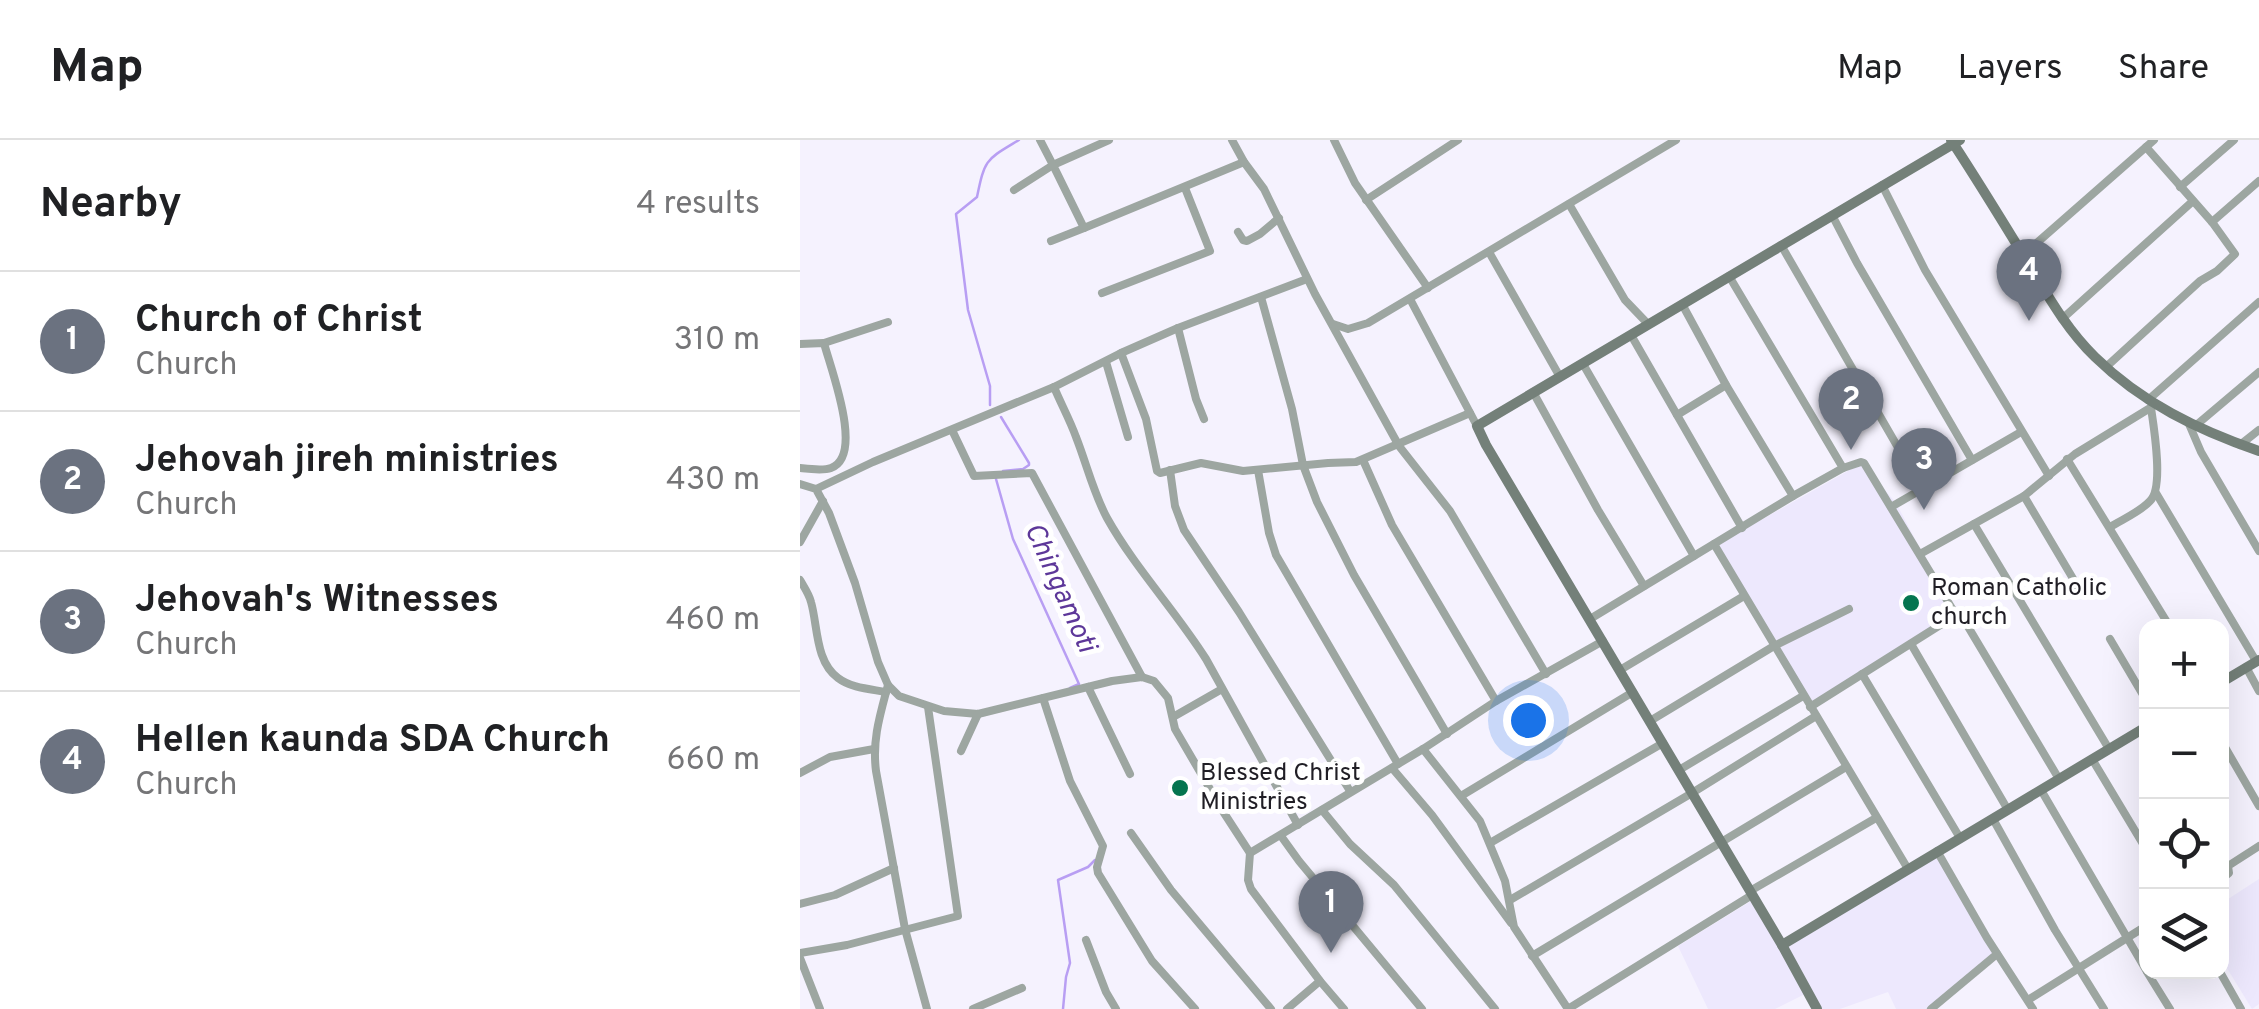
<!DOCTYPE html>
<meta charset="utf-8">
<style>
:root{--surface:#fff;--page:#f2f2f2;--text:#202124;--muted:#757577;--line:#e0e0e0;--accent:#0b8043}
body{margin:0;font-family:Overpass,sans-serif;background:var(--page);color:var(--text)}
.controls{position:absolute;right:30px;bottom:30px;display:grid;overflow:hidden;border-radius:20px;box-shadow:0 10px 40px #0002}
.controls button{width:90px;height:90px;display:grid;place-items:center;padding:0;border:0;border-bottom:2px solid var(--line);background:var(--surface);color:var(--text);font:50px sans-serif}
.you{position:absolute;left:728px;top:580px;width:35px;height:35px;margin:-25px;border:8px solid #fff;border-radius:50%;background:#1a73e8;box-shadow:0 0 0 15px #1a73e833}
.badge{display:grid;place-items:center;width:65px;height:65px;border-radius:50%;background:var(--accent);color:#fff;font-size:32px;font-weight:700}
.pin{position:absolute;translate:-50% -82px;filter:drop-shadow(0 2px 5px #0008)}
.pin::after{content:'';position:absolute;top:52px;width:35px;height:30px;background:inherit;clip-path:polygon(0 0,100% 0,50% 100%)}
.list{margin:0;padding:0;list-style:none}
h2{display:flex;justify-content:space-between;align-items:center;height:130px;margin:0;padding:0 40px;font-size:42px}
h2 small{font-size:32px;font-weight:400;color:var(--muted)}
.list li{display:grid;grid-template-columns:65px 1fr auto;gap:30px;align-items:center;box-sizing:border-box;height:140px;padding:0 40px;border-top:2px solid var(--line)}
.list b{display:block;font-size:38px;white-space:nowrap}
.list p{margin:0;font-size:32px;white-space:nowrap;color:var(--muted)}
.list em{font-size:32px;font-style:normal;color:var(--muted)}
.icon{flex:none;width:55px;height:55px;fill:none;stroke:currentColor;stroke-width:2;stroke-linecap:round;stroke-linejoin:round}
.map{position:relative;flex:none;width:1459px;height:869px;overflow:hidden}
header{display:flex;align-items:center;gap:60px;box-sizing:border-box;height:140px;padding:0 50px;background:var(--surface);border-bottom:2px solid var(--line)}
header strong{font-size:48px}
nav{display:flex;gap:55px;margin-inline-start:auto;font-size:35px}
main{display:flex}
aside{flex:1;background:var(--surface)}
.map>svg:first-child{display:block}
</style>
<header>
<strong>Map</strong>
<nav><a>Map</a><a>Layers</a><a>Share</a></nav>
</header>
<main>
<aside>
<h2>Nearby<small>4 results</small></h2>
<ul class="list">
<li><span class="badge" style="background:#6b7280">1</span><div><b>Church of Christ</b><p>Church</p></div><em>310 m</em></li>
<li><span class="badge" style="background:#6b7280">2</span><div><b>Jehovah jireh ministries</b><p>Church</p></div><em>430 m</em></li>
<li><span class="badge" style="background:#6b7280">3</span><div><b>Jehovah's Witnesses</b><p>Church</p></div><em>460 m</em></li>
<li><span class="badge" style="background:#6b7280">4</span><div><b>Hellen kaunda SDA Church</b><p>Church</p></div><em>660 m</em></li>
</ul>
</aside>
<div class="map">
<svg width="1459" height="869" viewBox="0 0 1459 869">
<rect width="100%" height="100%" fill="#f5f2fe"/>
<g fill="#ede8fd">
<path d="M1062 323 1096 363 1157 478 1014 568 917 405Z"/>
<path d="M1140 713 1198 816 1133 869H1096L1088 852 1040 869H1018L1009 852 975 869H908L878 806 956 758 983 805Z"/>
<path d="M1459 739V864L1452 869 1422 820V763Z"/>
</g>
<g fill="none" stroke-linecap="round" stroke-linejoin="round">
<g stroke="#b89ef3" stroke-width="2.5">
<path d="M190 265V246L168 170 156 74 177 57C185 18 186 20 219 0"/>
<path d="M201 277 229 323V325L223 329 203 331"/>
<path d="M196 339 213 399 279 544 270 548"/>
<path d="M263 869 266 837 270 823 258 740 288 727 295 720"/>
</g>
<g stroke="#9da6a1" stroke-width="8">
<path d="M309 0 253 25 284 88 444 22"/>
<path d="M432 0 444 22 464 49 515 154 599 306 650 371 746 534"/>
<path d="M534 0 555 43 628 148"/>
<path d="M1082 45 1125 130 1249 336"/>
<path d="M1380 47 1434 0"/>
<path d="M214 50 253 25 240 0"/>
<path d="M566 60 658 0"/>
<path d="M769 64 825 160 848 184"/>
<path d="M1032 75 1057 123 1172 320"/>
<path d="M1412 82 1459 41"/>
<path d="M438 92 443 100 447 101 460 94 479 78"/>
<path d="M251 101 284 88"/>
<path d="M981 105 1122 349"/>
<path d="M689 112 760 237"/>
<path d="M1223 115 1354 0"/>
<path d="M929 136 1043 328"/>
<path d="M302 153 410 111 385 48"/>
<path d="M461 157 492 269 503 325 517 362 554 435 647 594"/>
<path d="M610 159 677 286"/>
<path d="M882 164 926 245 993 356"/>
<path d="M1262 179 1393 61"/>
<path d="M533 184 548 189 568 183 876 0"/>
<path d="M378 188 396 259 404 279"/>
<path d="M831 195 942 388"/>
<path d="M24 203 88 182"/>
<path d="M0 204 24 203C30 227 65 316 31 328 23 331 9 329 0 328"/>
<path d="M321 213 346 279 357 331 360 333 401 323 443 331 528 323 556 322 670 273"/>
<path d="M306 222 328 297"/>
<path d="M783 224 894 416"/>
<path d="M1306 227 1400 141 1417 131 1435 114 1412 82 1346 7"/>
<path d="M254 247C261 264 270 280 276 297 287 325 293 352 307 378 335 428 375 470 406 519L498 685"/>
<path d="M733 252 798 370 844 446"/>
<path d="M1348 260 1459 162"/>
<path d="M877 275 926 245"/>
<path d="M1389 284 1401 312 1459 411"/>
<path d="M1394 287 1459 232"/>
<path d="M152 290 174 336 232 333 342 537"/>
<path d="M1440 305 1459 290"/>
<path d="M1267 319 1370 487"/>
<path d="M563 320 592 385 696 561"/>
<path d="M370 330 375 366 384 390 439 472 550 651"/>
<path d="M458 330 469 393 476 415 598 624"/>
<path d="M0 344 16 349 29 373 55 443 78 522 88 545 99 556 144 571 178 574 312 541 342 537 354 541 368 558 375 589 424 673 450 713"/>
<path d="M16 349 73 322 254 247 321 213 378 188 507 139"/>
<path d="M1356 353 1456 521"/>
<path d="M1224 356 1278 447"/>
<path d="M1091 367 1221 292"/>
<path d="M1174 384 1309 609"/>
<path d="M1310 387C1323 379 1340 372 1350 361 1364 348 1354 288 1351 268"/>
<path d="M0 402 23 361"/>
<path d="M914 404 1108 729"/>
<path d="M1120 414 1224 356 1275 314 1355 265"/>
<path d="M0 440C4 447 9 454 11 462 18 486 15 521 38 538 51 548 70 549 86 552"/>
<path d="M1156 475 1164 480 1259 639"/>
<path d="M790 479 993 356 1043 328 1061 322 1064 323 1156 475 1010 567"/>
<path d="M1310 499 1346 560"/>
<path d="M1111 504 1208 670"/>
<path d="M1446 527 1459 551"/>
<path d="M820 530 944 456"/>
<path d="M1062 534 1160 698"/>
<path d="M88 545C80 575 72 600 76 631L105 789 127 869"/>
<path d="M288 547 330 634"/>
<path d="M243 558 270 641 303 706 297 727 298 733 352 821 395 869"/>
<path d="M373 577 422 549"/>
<path d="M850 581 974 506 1049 469"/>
<path d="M1422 602 1459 666"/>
<path d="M623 609 680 681 705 741 714 787 768 869"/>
<path d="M161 611 178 574"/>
<path d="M1292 619 1346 709"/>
<path d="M592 628 632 675 711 783"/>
<path d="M879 630 1003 556"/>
<path d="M0 633 30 617 74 609"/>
<path d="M1241 650 1346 830"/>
<path d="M661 656 833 552"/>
<path d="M522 670 550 704 594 745 695 869"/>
<path d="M1193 679 1255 790 1304 869"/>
<path d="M331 693 371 750 471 869"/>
<path d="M481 696 499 721 622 869"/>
<path d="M690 703 863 603"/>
<path d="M1137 711 1187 798 1233 869"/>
<path d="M1422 739 1429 733 1428 726 1459 706"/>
<path d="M950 751 1076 678"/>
<path d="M710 760 892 653 1016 576"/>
<path d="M0 764 35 755 94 728"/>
<path d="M286 800 306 852 316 869"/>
<path d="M0 813 47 805 158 776 128 567"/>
<path d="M732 816 1046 627"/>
<path d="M0 818 20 869"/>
<path d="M1347 832 1370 869"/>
<path d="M1420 832 1441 869"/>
<path d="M1228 860 1346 786"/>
<path d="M173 869 222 848"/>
<path d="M487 869 520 841"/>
<path d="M544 869 520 841 451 749 448 740 450 713 623 609 696 561 803 501"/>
<path d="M768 869 952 755"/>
<path d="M1131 869 1197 814"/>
</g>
<g stroke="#748079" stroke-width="10">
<path d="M1151 0C1178 41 1203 82 1228 123 1248 156 1267 190 1295 217 1342 263 1398 290 1459 311"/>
<path d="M1422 542 1459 520"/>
<path d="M982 805 1346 587"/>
<path d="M1017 869 982 805 686 305 677 286 1160 0"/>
</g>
</g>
<g fill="#05754f" stroke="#fff" stroke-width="4">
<circle cx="1111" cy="463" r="10"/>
<circle cx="380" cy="648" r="10"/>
</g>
<g text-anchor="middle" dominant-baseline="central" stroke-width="10" stroke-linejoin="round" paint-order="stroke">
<g font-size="25" fill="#201e25" stroke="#fff" text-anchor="start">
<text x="1131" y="449">Roman Catholic<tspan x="1131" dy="29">church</tspan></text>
<text x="400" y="634">Blessed Christ<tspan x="400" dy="29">Ministries</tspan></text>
</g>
<g font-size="28" font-style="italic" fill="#5d3799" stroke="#fff">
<text transform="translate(259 448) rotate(66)">Chingamoti</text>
</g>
</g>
</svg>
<div class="controls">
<button>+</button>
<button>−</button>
<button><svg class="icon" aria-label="locate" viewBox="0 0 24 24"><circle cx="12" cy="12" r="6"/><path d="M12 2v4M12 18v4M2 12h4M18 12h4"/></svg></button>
<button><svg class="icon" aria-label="layers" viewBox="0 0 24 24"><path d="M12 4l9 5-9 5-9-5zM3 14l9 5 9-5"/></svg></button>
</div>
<div class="you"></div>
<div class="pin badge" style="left:531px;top:813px;background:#6b7280">1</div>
<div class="pin badge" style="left:1051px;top:310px;background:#6b7280">2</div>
<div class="pin badge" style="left:1124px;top:370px;background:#6b7280">3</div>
<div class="pin badge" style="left:1229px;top:181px;background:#6b7280">4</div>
</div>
</main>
